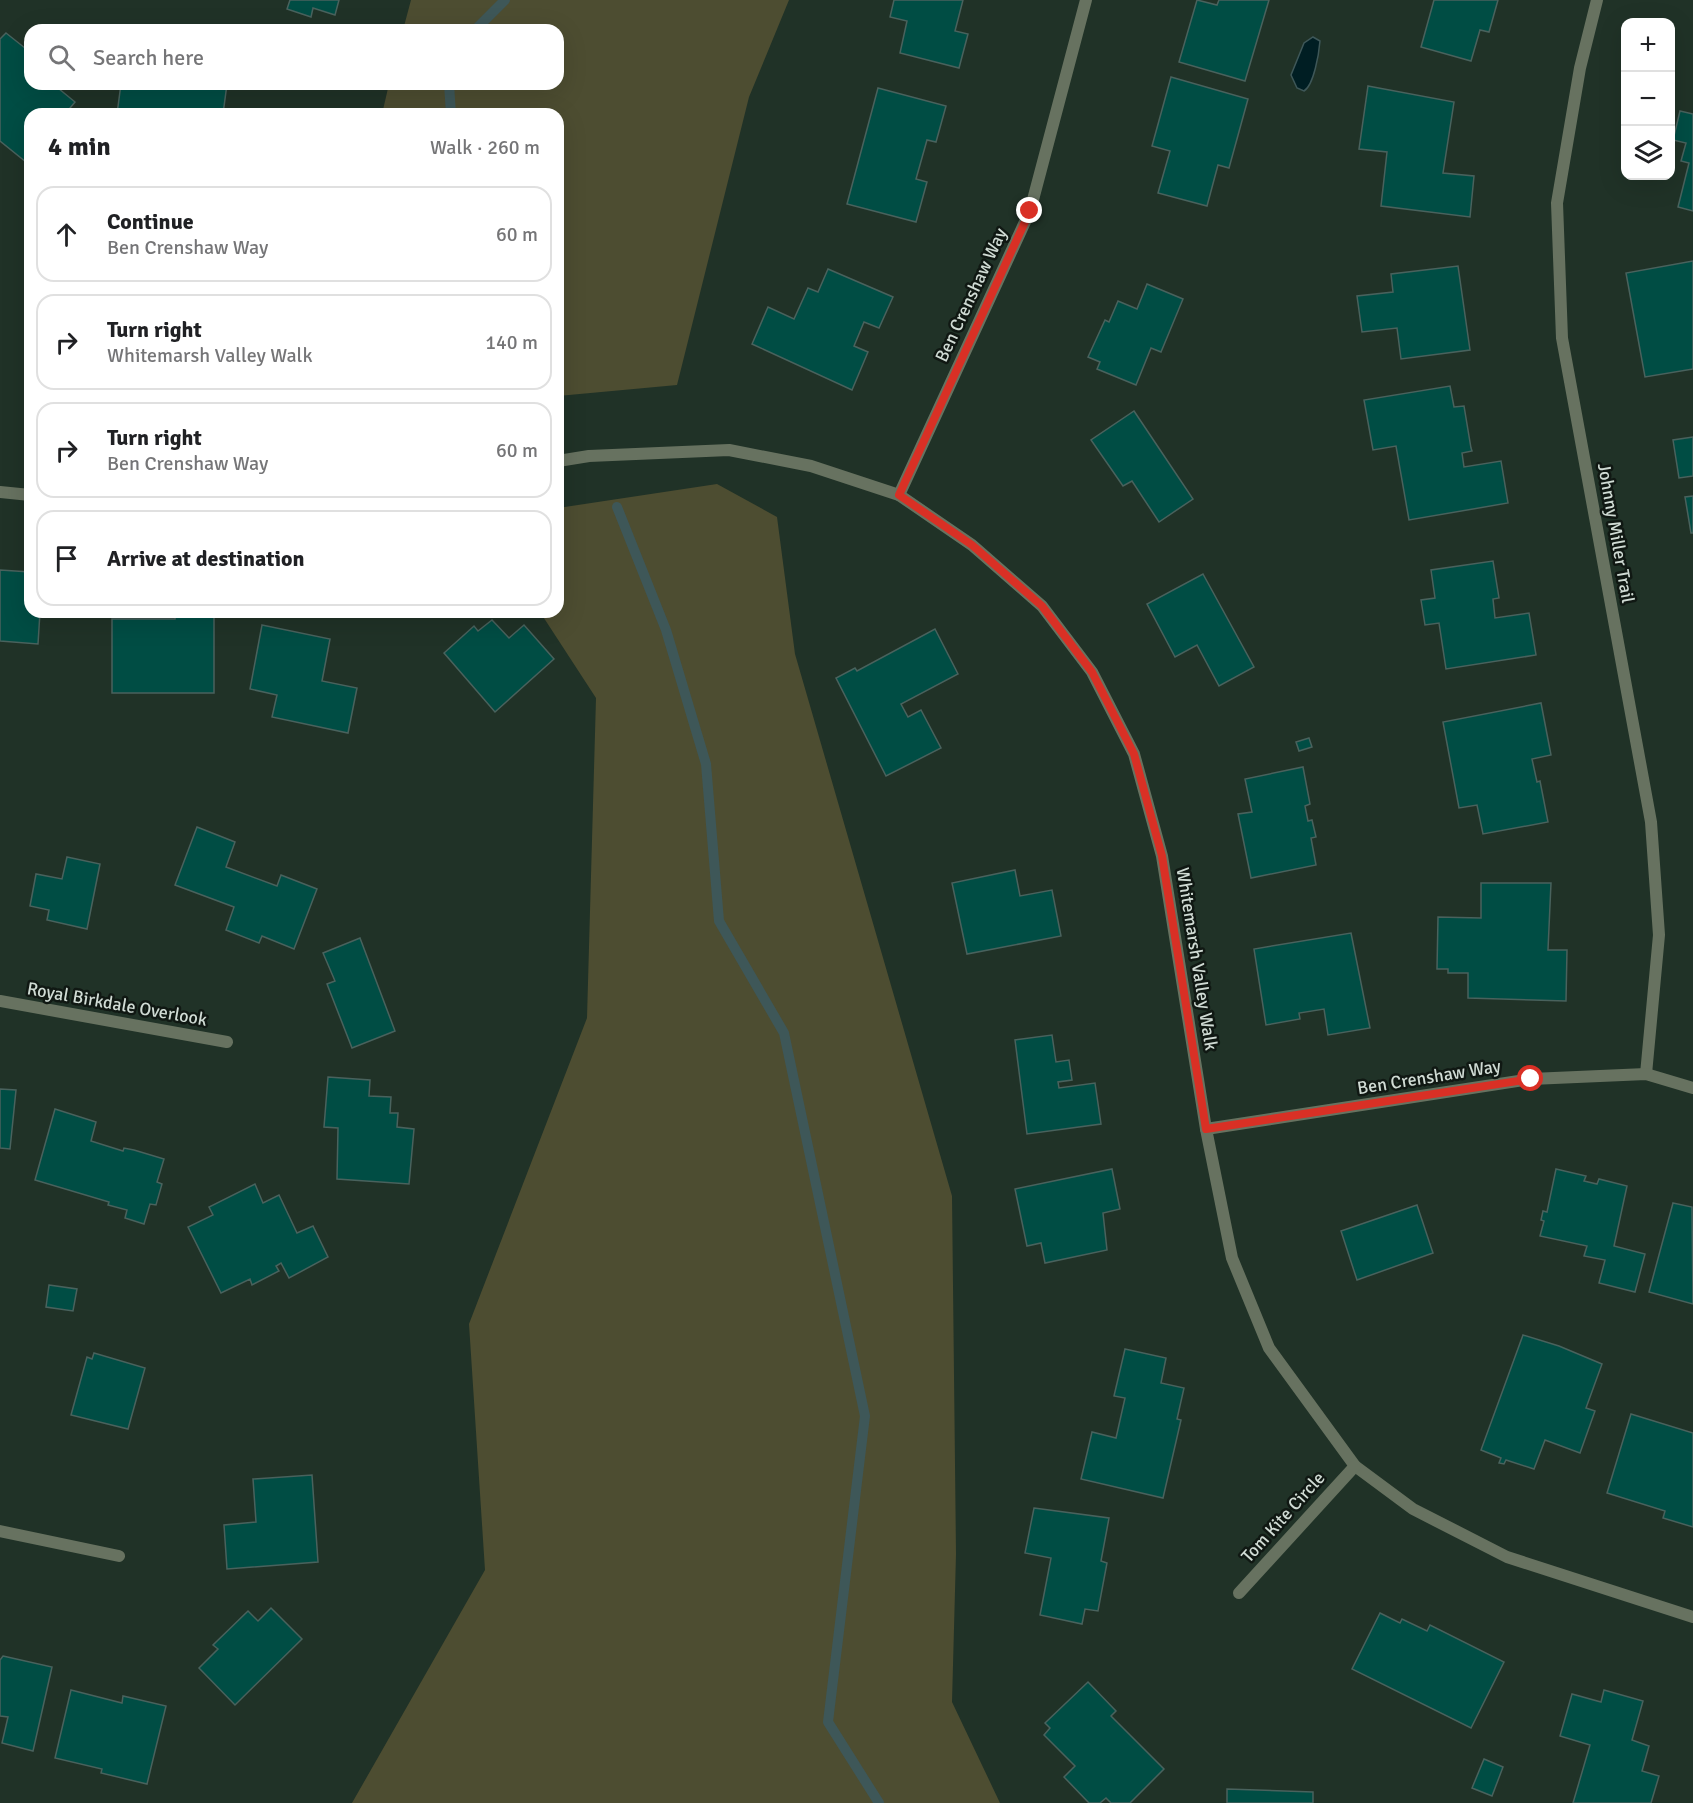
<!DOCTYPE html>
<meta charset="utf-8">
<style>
:root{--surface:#fff;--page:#f2f2f2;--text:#202124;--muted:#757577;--line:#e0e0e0}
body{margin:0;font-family:Signika,sans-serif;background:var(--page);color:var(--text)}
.controls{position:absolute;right:18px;top:18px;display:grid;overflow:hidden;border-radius:12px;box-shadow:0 6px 24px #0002}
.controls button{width:54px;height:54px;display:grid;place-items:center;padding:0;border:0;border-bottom:2px solid var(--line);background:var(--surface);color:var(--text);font:30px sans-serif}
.stop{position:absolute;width:18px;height:18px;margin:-14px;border:4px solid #d93025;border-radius:50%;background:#fff}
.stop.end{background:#d93025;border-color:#fff;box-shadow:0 2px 6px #0008}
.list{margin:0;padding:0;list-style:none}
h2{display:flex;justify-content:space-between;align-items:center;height:78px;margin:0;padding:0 24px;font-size:26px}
h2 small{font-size:20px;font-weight:400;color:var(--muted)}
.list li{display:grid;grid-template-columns:39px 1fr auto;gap:18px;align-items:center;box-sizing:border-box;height:96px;margin:0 12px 12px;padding:0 12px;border:2px solid var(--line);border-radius:18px}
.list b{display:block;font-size:22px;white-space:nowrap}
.list p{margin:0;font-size:20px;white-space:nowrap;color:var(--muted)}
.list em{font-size:20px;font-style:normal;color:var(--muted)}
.icon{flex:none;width:33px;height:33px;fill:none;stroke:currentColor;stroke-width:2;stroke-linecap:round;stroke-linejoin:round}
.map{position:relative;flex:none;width:1693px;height:1803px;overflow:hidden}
.search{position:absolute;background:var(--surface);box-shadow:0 6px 24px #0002;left:24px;top:24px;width:540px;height:66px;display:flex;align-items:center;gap:15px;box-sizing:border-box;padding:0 21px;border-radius:18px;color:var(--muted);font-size:22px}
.panel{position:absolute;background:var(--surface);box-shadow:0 6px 24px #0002;left:24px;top:108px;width:540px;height:510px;border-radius:18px}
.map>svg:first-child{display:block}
</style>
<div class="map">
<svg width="1693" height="1803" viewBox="0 0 1693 1803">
<rect width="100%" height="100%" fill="#203227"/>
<g fill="#4d4d31">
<path d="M411 0H789L749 97 677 385 558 396V114H382L389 84H558V30H403Z"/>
<path d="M717 484 777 517 795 654 952 1196 956 1554 952 1702 1000 1803H352L485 1570 469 1324 587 1018 596 698 540 612H558V508Z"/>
</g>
<path fill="#001e23" stroke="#3e5758" stroke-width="1.5" d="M1313 37 1320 41C1319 53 1314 85 1304 91L1297 88 1291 75 1304 43Z"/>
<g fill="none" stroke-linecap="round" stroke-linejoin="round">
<g stroke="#3e5758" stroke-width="10">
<path d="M475 30 505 0"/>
<path d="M449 84 451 114"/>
<path d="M617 507 666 630 706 764 719 921 784 1033 865 1416 828 1722 879 1803"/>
</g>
</g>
<g fill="#004d44" stroke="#49625d" stroke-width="1.5">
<path d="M290 0H339L335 15 313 8 311 17 287 9Z"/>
<path d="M894 0H963L955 31 968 34 959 68 900 53 907 21 890 17Z"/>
<path d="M1197 0 1217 5 1219 0H1269L1245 81 1179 62Z"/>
<path d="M1434 0H1498L1489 32 1480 30 1471 61 1421 47Z"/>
<path d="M6 33 30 52V84H53L75 102 65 114H30V158L26 162 0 141V39Z"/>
<path d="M1171 77 1248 99 1229 168 1218 165 1207 206 1158 193 1170 151 1152 146Z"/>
<path d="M121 84H227L223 114H117Z"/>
<path d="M1368 86 1454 102 1443 173 1474 176 1470 217 1381 206 1387 152 1359 149Z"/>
<path d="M878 88 946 106 936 142 927 140 916 179 927 182 916 222 847 204Z"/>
<path d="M1680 111 1693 114V211L1678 207 1689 163 1681 161 1686 143 1673 140Z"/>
<path d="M1693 261V369L1645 377 1626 273Z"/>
<path d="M1458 266 1470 350 1401 359 1397 328 1362 332 1357 296 1393 292 1391 274Z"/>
<path d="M828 269 893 297 879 328 864 322 854 346 868 352 852 390 752 344 768 307 794 319 808 288 818 292Z"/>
<path d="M1147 284 1183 299 1161 352 1151 348 1136 385 1097 369 1100 362 1088 357 1105 320 1109 322 1118 301 1137 309Z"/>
<path d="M1450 386 1454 407 1464 406 1471 448 1472 451 1462 453 1464 467 1501 461 1508 503 1409 520 1396 446 1373 450 1364 400Z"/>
<path d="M1134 411 1193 499 1159 522 1132 481 1123 486 1091 440Z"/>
<path d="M1693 437V476L1679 478 1673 440Z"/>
<path d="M1693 496V533H1691L1685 497Z"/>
<path d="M1493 561 1499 598 1493 599 1495 618 1529 613 1536 655 1446 669 1439 623 1425 625 1421 600 1435 598 1431 570Z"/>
<path d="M0 570 30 572V612H40L38 644 0 641Z"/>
<path d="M1203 574 1254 667 1219 686 1197 645 1175 657 1147 604Z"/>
<path d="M175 612H214V693H112V619H175Z"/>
<path d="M492 620 509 638 524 625 554 659 495 712 444 653 474 626 478 631Z"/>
<path d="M262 625 330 639 322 681 357 688 348 733 272 717 277 695 250 689Z"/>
<path d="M935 629 958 674 901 704 908 717 921 710 941 748 886 776 836 678 855 668 857 671Z"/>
<path d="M1541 703 1551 755 1532 759 1537 782 1540 781 1548 822 1483 834 1477 805 1459 808 1443 722Z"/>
<path d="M1309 738 1312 747 1299 751 1296 742Z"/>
<path d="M1303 767 1310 804 1305 806 1308 821 1312 820 1316 837 1311 838 1316 865 1251 878 1238 814 1252 812 1245 779Z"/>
<path d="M197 827 235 842 226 867 277 886 281 875 317 889 294 949 262 936 259 943 226 930 234 907 175 885Z"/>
<path d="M67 857 100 864 87 929 47 920 49 910 30 906 36 874 62 879Z"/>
<path d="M1015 870 1020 896 1052 890 1061 936 967 954 952 883Z"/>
<path d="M1481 883H1551L1548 950H1567L1566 1001 1468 998V973H1448V969H1437L1438 917 1481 918Z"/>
<path d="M1351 933 1370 1028 1328 1035 1324 1009 1299 1013 1300 1019 1266 1025 1254 949Z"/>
<path d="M360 938 395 1031 352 1048 327 984 335 981 323 953Z"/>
<path d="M1052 1035 1056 1062 1069 1060 1072 1080 1058 1082 1059 1088 1095 1083 1101 1124 1027 1134 1015 1040Z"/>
<path d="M328 1077 370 1080 369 1096 391 1097 390 1113H398L397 1127 414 1129 409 1184 337 1179 338 1128 324 1127Z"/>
<path d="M0 1089 16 1090 10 1149 0 1148Z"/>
<path d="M55 1109 96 1122 91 1141 123 1151 124 1148 134 1150 164 1159 157 1182 162 1184 156 1205 150 1204 144 1224 125 1218 127 1210 108 1205 109 1202 35 1180Z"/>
<path d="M1112 1169 1120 1209 1103 1213 1107 1250 1045 1263 1041 1243 1027 1246 1015 1189Z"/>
<path d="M1556 1169 1586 1176 1584 1181 1597 1184 1599 1179 1627 1186 1614 1246 1645 1254 1635 1292 1599 1283 1605 1260 1584 1256 1587 1246 1540 1236 1544 1221 1541 1220 1543 1211 1547 1212Z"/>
<path d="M255 1184 263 1203 279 1195 297 1233 313 1226 328 1257 289 1278 281 1263 276 1266 279 1271 252 1285 250 1279 221 1293 188 1227 213 1215 209 1207Z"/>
<path d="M1673 1203 1692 1207 1693 1304 1649 1292Z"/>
<path d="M1417 1205 1433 1253 1357 1280 1341 1231Z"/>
<path d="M49 1285 77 1289 73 1311 46 1307Z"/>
<path d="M1523 1335 1559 1346 1602 1364 1586 1408 1595 1411 1580 1453 1545 1440 1534 1469 1506 1460 1504 1464 1499 1463 1501 1458 1481 1450Z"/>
<path d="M1125 1349 1166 1358 1161 1383 1184 1388 1177 1419 1181 1420 1163 1498 1081 1479 1092 1432 1116 1438 1125 1398 1114 1396Z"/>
<path d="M94 1353 145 1368 128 1429 71 1415 87 1357 92 1359Z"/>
<path d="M1631 1414 1693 1433V1527L1663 1518 1665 1511 1607 1493Z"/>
<path d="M312 1475 318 1562 227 1569 224 1525 256 1522 253 1479Z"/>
<path d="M1034 1508 1109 1518 1101 1561 1107 1563 1098 1611 1085 1609 1082 1624 1040 1615 1051 1558 1025 1553Z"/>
<path d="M271 1608 302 1639 235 1705 199 1668 218 1649 213 1645 248 1611 258 1621Z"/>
<path d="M1380 1613 1400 1623 1402 1619 1427 1631 1430 1625 1504 1662 1471 1728 1352 1669Z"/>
<path d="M3 1656 52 1667 33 1751 2 1743 8 1717 0 1716V1660Z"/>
<path d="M1088 1682 1116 1711 1111 1716 1164 1769 1130 1803H1111L1106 1798 1100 1803H1089L1064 1777 1075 1766 1044 1735 1050 1728 1045 1723Z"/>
<path d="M71 1690 122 1703 123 1696 166 1706 147 1784 101 1773 102 1769 55 1758Z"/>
<path d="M1604 1690 1643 1701 1632 1740 1649 1746 1642 1771 1659 1776 1651 1803H1573L1590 1745 1560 1736 1572 1694 1601 1702Z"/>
<path d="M1484 1759 1503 1767 1492 1796 1472 1788Z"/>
<path d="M1227 1789 1313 1792V1803H1227Z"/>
</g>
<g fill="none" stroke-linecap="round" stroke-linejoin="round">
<g stroke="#677260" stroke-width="12">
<path d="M1597 0 1580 68 1557 203 1562 338 1651 822 1659 935 1646 1074"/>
<path d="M558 461 589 456 729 450 811 466 899 495 972 545 1042 606 1092 672 1134 754 1162 856 1206 1129 1232 1258 1269 1348 1355 1466 1413 1509 1507 1557 1693 1617"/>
<path d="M0 492 30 495"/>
<path d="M899 495 1030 211 1086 0"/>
<path d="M0 1001 227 1042"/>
<path d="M1206 1129 1531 1079 1646 1074 1693 1088"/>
<path d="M0 1531 119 1556"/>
<path d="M1239 1593 1355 1466"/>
</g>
</g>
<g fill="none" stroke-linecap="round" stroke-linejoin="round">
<path stroke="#d93025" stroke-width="8" d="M1030 211 899 495 972 545 1042 606 1092 672 1134 754 1162 856 1206 1129 1531 1079"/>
</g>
<g text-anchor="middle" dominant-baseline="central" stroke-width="5" stroke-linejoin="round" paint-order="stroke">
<g font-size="18" fill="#d0dbd4" stroke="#101813">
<text transform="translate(971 295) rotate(-65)">Ben Crenshaw Way</text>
<text transform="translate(1616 533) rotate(80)">Johnny Miller Trail</text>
<text transform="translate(1197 959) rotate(81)">Whitemarsh Valley Walk</text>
<text transform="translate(117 1004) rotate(10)">Royal Birkdale Overlook</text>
<text transform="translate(1429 1077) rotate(-9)">Ben Crenshaw Way</text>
<text transform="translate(1283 1517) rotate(-48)">Tom Kite Circle</text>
</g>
</g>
</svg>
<div class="controls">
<button>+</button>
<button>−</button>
<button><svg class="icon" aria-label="layers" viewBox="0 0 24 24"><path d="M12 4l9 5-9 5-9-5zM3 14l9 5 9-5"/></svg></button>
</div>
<div class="stop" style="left:1531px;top:1079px"></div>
<div class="stop end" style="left:1030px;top:211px"></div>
<div class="search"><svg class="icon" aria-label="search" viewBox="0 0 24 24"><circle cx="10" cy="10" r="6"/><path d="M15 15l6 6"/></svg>Search here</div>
<section class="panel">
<h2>4 min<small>Walk · 260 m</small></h2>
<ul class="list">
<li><svg class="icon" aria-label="ahead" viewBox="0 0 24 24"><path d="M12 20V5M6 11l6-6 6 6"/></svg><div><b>Continue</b><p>Ben Crenshaw Way</p></div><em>60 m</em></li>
<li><svg class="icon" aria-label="right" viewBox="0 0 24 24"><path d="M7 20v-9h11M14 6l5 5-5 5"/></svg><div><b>Turn right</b><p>Whitemarsh Valley Walk</p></div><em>140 m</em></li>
<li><svg class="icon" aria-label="right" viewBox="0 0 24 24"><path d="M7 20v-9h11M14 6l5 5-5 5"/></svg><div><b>Turn right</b><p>Ben Crenshaw Way</p></div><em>60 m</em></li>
<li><svg class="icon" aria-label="arrive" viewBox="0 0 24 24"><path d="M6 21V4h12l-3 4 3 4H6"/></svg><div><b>Arrive at destination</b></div></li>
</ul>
</section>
</div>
